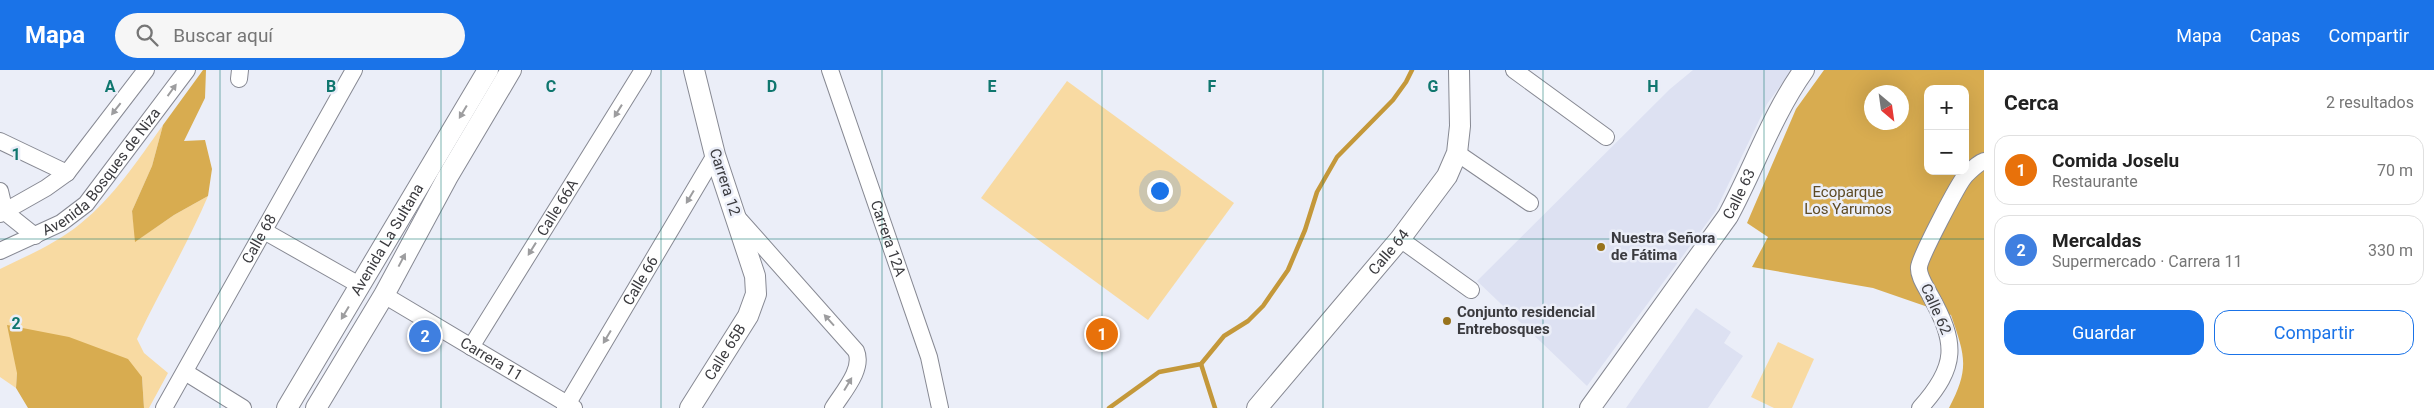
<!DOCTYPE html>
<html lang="es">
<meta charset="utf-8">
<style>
:root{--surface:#fff;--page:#f6f6f6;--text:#222;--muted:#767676;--line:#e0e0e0;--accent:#1a73e8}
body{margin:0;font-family:Roboto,sans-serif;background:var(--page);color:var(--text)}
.controls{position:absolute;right:15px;top:15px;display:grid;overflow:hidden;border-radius:10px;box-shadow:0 5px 20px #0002}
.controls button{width:45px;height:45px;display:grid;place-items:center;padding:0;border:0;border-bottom:1px solid var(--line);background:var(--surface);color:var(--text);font:25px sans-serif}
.compass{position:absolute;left:1864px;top:15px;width:45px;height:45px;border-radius:50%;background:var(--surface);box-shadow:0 5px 20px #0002;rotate:151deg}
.you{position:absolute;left:1159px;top:120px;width:18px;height:18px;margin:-12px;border:4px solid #fff;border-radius:50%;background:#1a73e8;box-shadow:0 0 0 8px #1a73e833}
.badge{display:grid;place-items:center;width:32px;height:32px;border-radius:50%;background:var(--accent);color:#fff;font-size:16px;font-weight:700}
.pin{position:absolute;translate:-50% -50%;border:2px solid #fff;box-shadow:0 1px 5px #0006}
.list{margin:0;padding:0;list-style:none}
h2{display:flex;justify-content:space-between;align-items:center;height:65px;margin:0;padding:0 20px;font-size:21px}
h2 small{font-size:16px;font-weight:400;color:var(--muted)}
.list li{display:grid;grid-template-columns:32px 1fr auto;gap:15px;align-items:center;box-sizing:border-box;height:70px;margin:0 10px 10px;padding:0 10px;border:1px solid var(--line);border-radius:15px}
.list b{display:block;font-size:19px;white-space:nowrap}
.list p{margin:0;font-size:16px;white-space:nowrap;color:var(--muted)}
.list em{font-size:16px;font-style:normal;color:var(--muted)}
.actions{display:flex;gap:10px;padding:15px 20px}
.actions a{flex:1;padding:11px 0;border:1px solid var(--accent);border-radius:15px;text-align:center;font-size:18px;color:var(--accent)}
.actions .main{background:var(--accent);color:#fff}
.icon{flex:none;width:28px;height:28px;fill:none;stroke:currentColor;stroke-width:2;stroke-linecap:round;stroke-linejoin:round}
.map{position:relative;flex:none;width:1984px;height:338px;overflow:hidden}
header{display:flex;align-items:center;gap:30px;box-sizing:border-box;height:70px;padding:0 25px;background:var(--accent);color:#fff}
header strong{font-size:24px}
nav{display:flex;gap:28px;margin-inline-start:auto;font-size:18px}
.search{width:350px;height:45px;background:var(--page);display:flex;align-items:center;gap:12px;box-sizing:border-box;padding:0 18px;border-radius:28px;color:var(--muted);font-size:19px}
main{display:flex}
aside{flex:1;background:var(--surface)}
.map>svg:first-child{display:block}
</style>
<header>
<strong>Mapa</strong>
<div class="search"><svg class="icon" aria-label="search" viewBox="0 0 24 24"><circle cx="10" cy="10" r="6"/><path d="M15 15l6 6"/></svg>Buscar aquí</div>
<nav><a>Mapa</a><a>Capas</a><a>Compartir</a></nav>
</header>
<main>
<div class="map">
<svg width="1984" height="338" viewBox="0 0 1984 338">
<rect width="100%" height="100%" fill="#ebeef8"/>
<g fill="#dde1f2">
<path d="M1693 0H1792L1767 34 1715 142 1587 316 1477 211 1670 19Z"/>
<path d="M1696 238 1731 262 1724 273 1743 286 1708 338H1626Z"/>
</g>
<g fill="#f8daa2">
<path d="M1067 11 1234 133 1148 250 981 128Z"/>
<path d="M163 55 152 96 132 141 136 171 174 145 208 126C187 175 160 221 137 269L144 283 168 303 149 338H144L142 307 17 303 16 318 0 307V199C27 186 57 173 80 154 114 127 138 90 163 55Z"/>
<path d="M1778 272 1814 289 1792 338H1774L1751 327Z"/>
</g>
<g fill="#d8ac50" fill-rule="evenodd">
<path d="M203 0H206L205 28 184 71 205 70 212 99 208 126 174 145 135 172 132 141 152 96 163 55Z"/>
<path d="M1824 0H1984V338H1949C1970 298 1965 286 1951 245L1873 218 1752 197 1768 167 1747 153 1796 39ZM1928 19H1965V101H1928ZM1872 22H1902V52H1872Z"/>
<path d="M7 255 69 267 128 289 142 307 144 338H28L16 318 17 303Z"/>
</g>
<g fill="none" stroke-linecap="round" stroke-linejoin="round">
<g stroke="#c4983a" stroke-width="4.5">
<path d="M1201 294 1215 338"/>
<path d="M1109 338 1159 302 1201 294 1224 266 1248 251 1263 236 1288 200 1305 160 1317 122 1337 87 1393 30 1406 12 1412 0"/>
</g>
<g stroke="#878993" stroke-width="18">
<g id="minor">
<path id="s1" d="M830 0 929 287 940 338"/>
<path d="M1514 0 1606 67"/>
<path d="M239 9 240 0"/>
<path d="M0 71 67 103"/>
<path d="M1457 83 1530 133"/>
<path d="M0 121 5 142 35 166"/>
<path d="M0 144 46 118 67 103 146 0"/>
<path d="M737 147 856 281C864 299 843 322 833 338"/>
<path d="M264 161 361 216"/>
<path d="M1400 169 1471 220"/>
<path id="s2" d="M0 181 61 153 86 134 187 0"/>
<path id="s3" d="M384 225 574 338"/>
<path id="s4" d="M471 277 643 0"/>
<path d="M185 302 243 338"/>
<path id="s5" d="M164 338 354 0"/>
<path id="s6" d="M565 338 715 85"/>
<path d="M1920 338C1958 296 1957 273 1930 225 1926 217 1918 206 1919 197 1920 187 1959 112 1966 105 1971 100 1978 93 1984 91"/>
</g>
</g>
<g stroke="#878993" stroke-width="22">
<g id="tertiary">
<path id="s7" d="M287 338 488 0"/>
<path d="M316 338 384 225 447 108 511 0"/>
<path id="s8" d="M690 338 748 246 756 224 755 206 715 85 694 0"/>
<path id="s9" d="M1257 338 1400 169 1447 106 1457 83 1460 56 1459 0"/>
<path id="s10" d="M1590 338 1728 146C1754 98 1772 45 1804 0"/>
</g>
</g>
<use href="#minor" stroke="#fff" stroke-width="16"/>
<use href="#tertiary" stroke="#fff" stroke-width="20"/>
</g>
<defs><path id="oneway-solid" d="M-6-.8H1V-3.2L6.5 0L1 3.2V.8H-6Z" transform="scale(1.25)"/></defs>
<g fill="#9d9d9f">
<use href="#oneway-solid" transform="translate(172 20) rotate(-54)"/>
<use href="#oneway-solid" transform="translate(116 39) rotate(128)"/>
<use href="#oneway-solid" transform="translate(618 41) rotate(122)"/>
<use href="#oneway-solid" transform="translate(463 42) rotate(121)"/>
<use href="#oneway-solid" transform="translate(690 127) rotate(121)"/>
<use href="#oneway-solid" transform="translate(532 179) rotate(122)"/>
<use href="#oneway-solid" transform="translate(402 190) rotate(-62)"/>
<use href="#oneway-solid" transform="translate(345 243) rotate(121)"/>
<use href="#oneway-solid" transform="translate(829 250) rotate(-132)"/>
<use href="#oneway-solid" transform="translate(607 267) rotate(121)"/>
<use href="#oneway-solid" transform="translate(848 314) rotate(-59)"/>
</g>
<path fill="none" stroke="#0f766e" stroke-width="1" stroke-opacity="0.55" d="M220 0V338M441 0V338M661 0V338M882 0V338M1102 0V338M1323 0V338M1543 0V338M1764 0V338M0 169H1984"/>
<g fill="#98731d" stroke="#ebeef8" stroke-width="2">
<circle cx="1601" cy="177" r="5"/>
<circle cx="1447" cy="251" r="5"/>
</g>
<g text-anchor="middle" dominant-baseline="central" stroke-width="5" stroke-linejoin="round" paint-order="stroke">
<g font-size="15" fill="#3b3b3f" stroke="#ebeef8">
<text stroke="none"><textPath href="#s2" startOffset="132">Avenida Bosques de Niza</textPath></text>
<text transform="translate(725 112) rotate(72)">Carrera 12</text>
<text stroke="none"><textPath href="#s10" startOffset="261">Calle 63</textPath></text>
<text stroke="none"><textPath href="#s4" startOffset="164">Calle 66A</textPath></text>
<text stroke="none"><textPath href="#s1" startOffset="178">Carrera 12A</textPath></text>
<text stroke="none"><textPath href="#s5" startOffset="194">Calle 68</textPath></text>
<text stroke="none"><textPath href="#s7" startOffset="196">Avenida La Sultana</textPath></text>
<text stroke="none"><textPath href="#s9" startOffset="204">Calle 64</textPath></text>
<text stroke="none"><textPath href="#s6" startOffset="148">Calle 66</textPath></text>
<text transform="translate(1936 239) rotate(66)">Calle 62</text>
<text stroke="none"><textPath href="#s8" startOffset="66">Calle 65B</textPath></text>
<text stroke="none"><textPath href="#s3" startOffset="125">Carrera 11</textPath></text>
</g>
<g font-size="15" fill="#5e4b25" stroke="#ebeef8">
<text x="1848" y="122">Ecoparque<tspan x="1848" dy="17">Los Yarumos</tspan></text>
</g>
<g font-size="15" font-weight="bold" fill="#3b3b3f" stroke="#ebeef8" text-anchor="start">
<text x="1611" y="168">Nuestra Señora<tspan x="1611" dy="17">de Fátima</tspan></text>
<text x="1457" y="242">Conjunto residencial<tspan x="1457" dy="17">Entrebosques</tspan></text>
</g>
</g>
<g font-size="16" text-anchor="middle" font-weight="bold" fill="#0f766e" stroke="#ebeef8" stroke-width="5" stroke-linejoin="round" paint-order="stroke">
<text x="110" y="22">A</text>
<text x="331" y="22">B</text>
<text x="551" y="22">C</text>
<text x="772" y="22">D</text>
<text x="992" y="22">E</text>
<text x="1212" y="22">F</text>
<text x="1433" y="22">G</text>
<text x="1653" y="22">H</text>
<text x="16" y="90">1</text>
<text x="16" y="259">2</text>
</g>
</svg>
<div class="controls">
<button>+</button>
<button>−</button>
</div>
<svg class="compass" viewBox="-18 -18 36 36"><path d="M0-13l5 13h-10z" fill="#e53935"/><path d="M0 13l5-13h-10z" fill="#767676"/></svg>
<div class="you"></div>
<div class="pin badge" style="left:1102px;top:264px;background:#e8710a">1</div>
<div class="pin badge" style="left:425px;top:266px;background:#3f7fe0">2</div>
</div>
<aside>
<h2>Cerca<small>2 resultados</small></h2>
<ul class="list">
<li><span class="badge" style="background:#e8710a">1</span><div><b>Comida Joselu</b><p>Restaurante</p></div><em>70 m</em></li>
<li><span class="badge" style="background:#3f7fe0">2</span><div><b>Mercaldas</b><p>Supermercado · Carrera 11</p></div><em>330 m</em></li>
</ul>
<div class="actions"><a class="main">Guardar</a><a>Compartir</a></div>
</aside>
</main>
